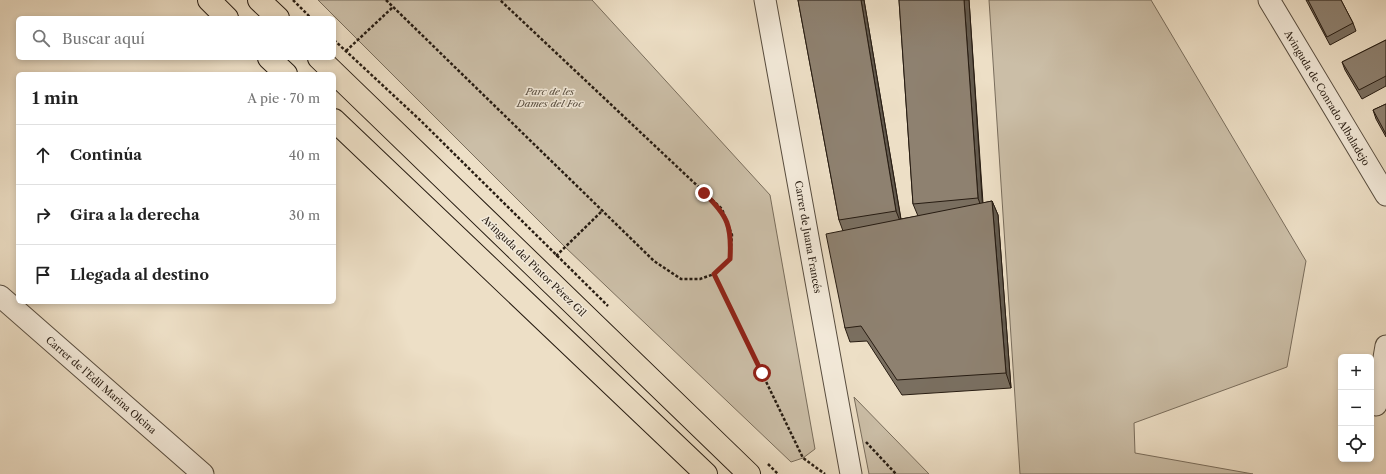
<!DOCTYPE html>
<html lang="es">
<meta charset="utf-8">
<style>
:root{--surface:#fff;--page:#f6f6f6;--text:#222;--muted:#767676;--line:#e0e0e0}
body{margin:0;font-family:"Libre Caslon Text",serif;background:var(--page);color:var(--text)}
.controls{position:absolute;right:12px;bottom:12px;display:grid;overflow:hidden;border-radius:6px;box-shadow:0 2px 6px #0003}
.controls button{width:36px;height:36px;display:grid;place-items:center;padding:0;border:0;border-bottom:1px solid var(--line);background:var(--surface);color:var(--text);font:20px sans-serif}
.stop{position:absolute;width:12px;height:12px;margin:-9px;border:3px solid #8f2418;border-radius:50%;background:#fff}
.stop.end{background:#8f2418;border-color:#fff;box-shadow:0 1px 4px #0008}
.list{margin:0;padding:0;list-style:none}
h2{display:flex;justify-content:space-between;align-items:center;height:52px;margin:0;padding:0 16px;font-size:17px}
h2 small{font-size:13px;font-weight:400;color:var(--muted)}
.list li{display:grid;grid-template-columns:26px 1fr auto;gap:12px;align-items:center;box-sizing:border-box;height:60px;padding:0 16px;border-top:1px solid var(--line)}
.list b{display:block;font-size:15px;white-space:nowrap}
.list em{font-size:13px;font-style:normal;color:var(--muted)}
.icon{flex:none;width:22px;height:22px;fill:none;stroke:currentColor;stroke-width:2;stroke-linecap:round;stroke-linejoin:round}
.map{position:relative;flex:none;width:1386px;height:474px;overflow:hidden}
.search{position:absolute;background:var(--surface);box-shadow:0 2px 6px #0003;left:16px;top:16px;width:320px;height:44px;display:flex;align-items:center;gap:10px;box-sizing:border-box;padding:0 14px;border-radius:6px;color:var(--muted);font-size:15px}
.panel{position:absolute;background:var(--surface);box-shadow:0 2px 6px #0003;left:16px;top:72px;width:320px;height:232px;border-radius:6px}
.map>svg:first-child{display:block}
</style>
<div class="map">
<svg width="1386" height="474" viewBox="0 0 1386 474">
<rect width="100%" height="100%" fill="#eddfc6"/>
<filter id="stains"><feTurbulence type="fractalNoise" baseFrequency=".005" numOctaves="4"/><feColorMatrix values="0 0 0 0 .2 0 0 0 0 .09 0 0 0 0 .02 0 0 0 .5 -.17"/></filter>
<radialGradient id="worn" r=".72"><stop offset=".6" stop-color="#630" stop-opacity="0"/><stop offset="1" stop-color="#630" stop-opacity=".3"/></radialGradient>
<g fill="#cbbea7" stroke="#796d5c">
<path d="M318 0H592L770 195 815 449 803 458 791 462 565 247Z"/>
<path d="M989 0H1151L1306 261 1287 367 1134 423 1135 453 1253 474H1020Z"/>
<path d="M854 397 929 474H869Z"/>
</g>
<g fill="none" stroke-linecap="round" stroke-linejoin="round">
<g stroke="#584d3f" stroke-width="23">
<g id="minor">
<path d="M765 0 851 474"/>
<path d="M1269 0 1386 195"/>
<path d="M0 296 203 474"/>
<path d="M1376 405 1386 346"/>
</g>
</g>
<g stroke="#271c12" stroke-width="24">
<g id="major">
<path d="M209 0 227 18"/>
<path d="M259 0 278 18"/>
<path d="M269 58 286 74"/>
<path d="M319 58 749 474"/>
<path d="M334 120 706 474"/>
</g>
</g>
<g stroke="#271c12" stroke-width="2.5" stroke-dasharray="3 2" stroke-linecap="butt">
<path d="M293 0 311 18"/>
<path d="M386 0 654 261 681 279H700L714 274 730 259 732 235 722 209 500 0"/>
<path d="M334 40 420 120 608 306"/>
<path d="M346 51 393 7"/>
<path d="M556 256 603 210"/>
<path d="M714 274 803 458 825 474"/>
<path d="M866 442 896 474"/>
<path d="M768 464 778 474"/>
</g>
<use href="#minor" stroke="#f3eada" stroke-width="21"/>
<use href="#major" stroke="#eddfc6" stroke-width="22"/>
</g>
<g fill="#7a6f60" stroke="#271c12">
<path d="M798 0H864L901 219 918 216 913 204 899 0H969L983 203 992 201 998 215 1011 388 902 395 867 341 850 342 845 328 843 231 839 220Z"/>
<path d="M1306 0H1341L1353 23 1356 31 1330 45Z"/>
<path d="M1386 40V86L1362 99 1345 70 1342 62Z"/>
<path d="M1386 104V137L1376 119 1373 110Z"/>
</g>
<g fill="#635a4e" stroke="#271c12">
<path d="M861 0H864L902 226 896 211Z"/>
<path d="M964 0H969L983 212 978 198Z"/>
<path d="M992 201 998 215 1011 388 1006 373Z"/>
</g>
<g fill="#8e8170" stroke="#271c12">
<path d="M798 0H861L896 211 839 220Z"/>
<path d="M899 0H964L978 198 913 204Z"/>
<path d="M1308 0H1341L1353 23 1327 37Z"/>
<path d="M1386 40V76L1359 90 1342 62Z"/>
<path d="M1386 104V134L1373 110Z"/>
<path d="M992 201 1006 373 897 380 861 326 845 328 826 234Z"/>
</g>
<g fill="none" stroke-linecap="round" stroke-linejoin="round">
<path stroke="#8f2418" stroke-width="5" d="M704 193C728 216 732 226 730 259L714 274 762 373"/>
</g>
<g text-anchor="middle" dominant-baseline="central" stroke-width="3" stroke-linejoin="round" paint-order="stroke">
<g font-size="10" font-style="italic" fill="#584d3f" stroke="#f3eada">
<text x="550" y="91">Parc de les<tspan x="550" dy="12">Dames del Foc</tspan></text>
</g>
<g font-size="10" fill="#271c12" stroke="#f3eada">
<text transform="translate(1327 98) rotate(59)">Avinguda de Conrado Albaladejo</text>
<text transform="translate(808 237) rotate(80)">Carrer de Juana Francés</text>
<text transform="translate(534 266) rotate(44)">Avinguda del Pintor Pérez Gil</text>
<text transform="translate(101 385) rotate(41)">Carrer de l'Edil Marina Olcina</text>
</g>
</g>
<rect width="100%" height="100%" filter="url(#stains)"/>
<rect width="100%" height="100%" fill="url(#worn)"/>
</svg>
<div class="controls">
<button>+</button>
<button>−</button>
<button><svg class="icon" aria-label="locate" viewBox="0 0 24 24"><circle cx="12" cy="12" r="6"/><path d="M12 2v4M12 18v4M2 12h4M18 12h4"/></svg></button>
</div>
<div class="stop" style="left:762px;top:373px"></div>
<div class="stop end" style="left:704px;top:193px"></div>
<div class="search"><svg class="icon" aria-label="search" viewBox="0 0 24 24"><circle cx="10" cy="10" r="6"/><path d="M15 15l6 6"/></svg>Buscar aquí</div>
<section class="panel">
<h2>1 min<small>A pie · 70 m</small></h2>
<ul class="list">
<li><svg class="icon" aria-label="ahead" viewBox="0 0 24 24"><path d="M12 20V5M6 11l6-6 6 6"/></svg><div><b>Continúa</b></div><em>40 m</em></li>
<li><svg class="icon" aria-label="right" viewBox="0 0 24 24"><path d="M7 20v-9h11M14 6l5 5-5 5"/></svg><div><b>Gira a la derecha</b></div><em>30 m</em></li>
<li><svg class="icon" aria-label="arrive" viewBox="0 0 24 24"><path d="M6 21V4h12l-3 4 3 4H6"/></svg><div><b>Llegada al destino</b></div></li>
</ul>
</section>
</div>
